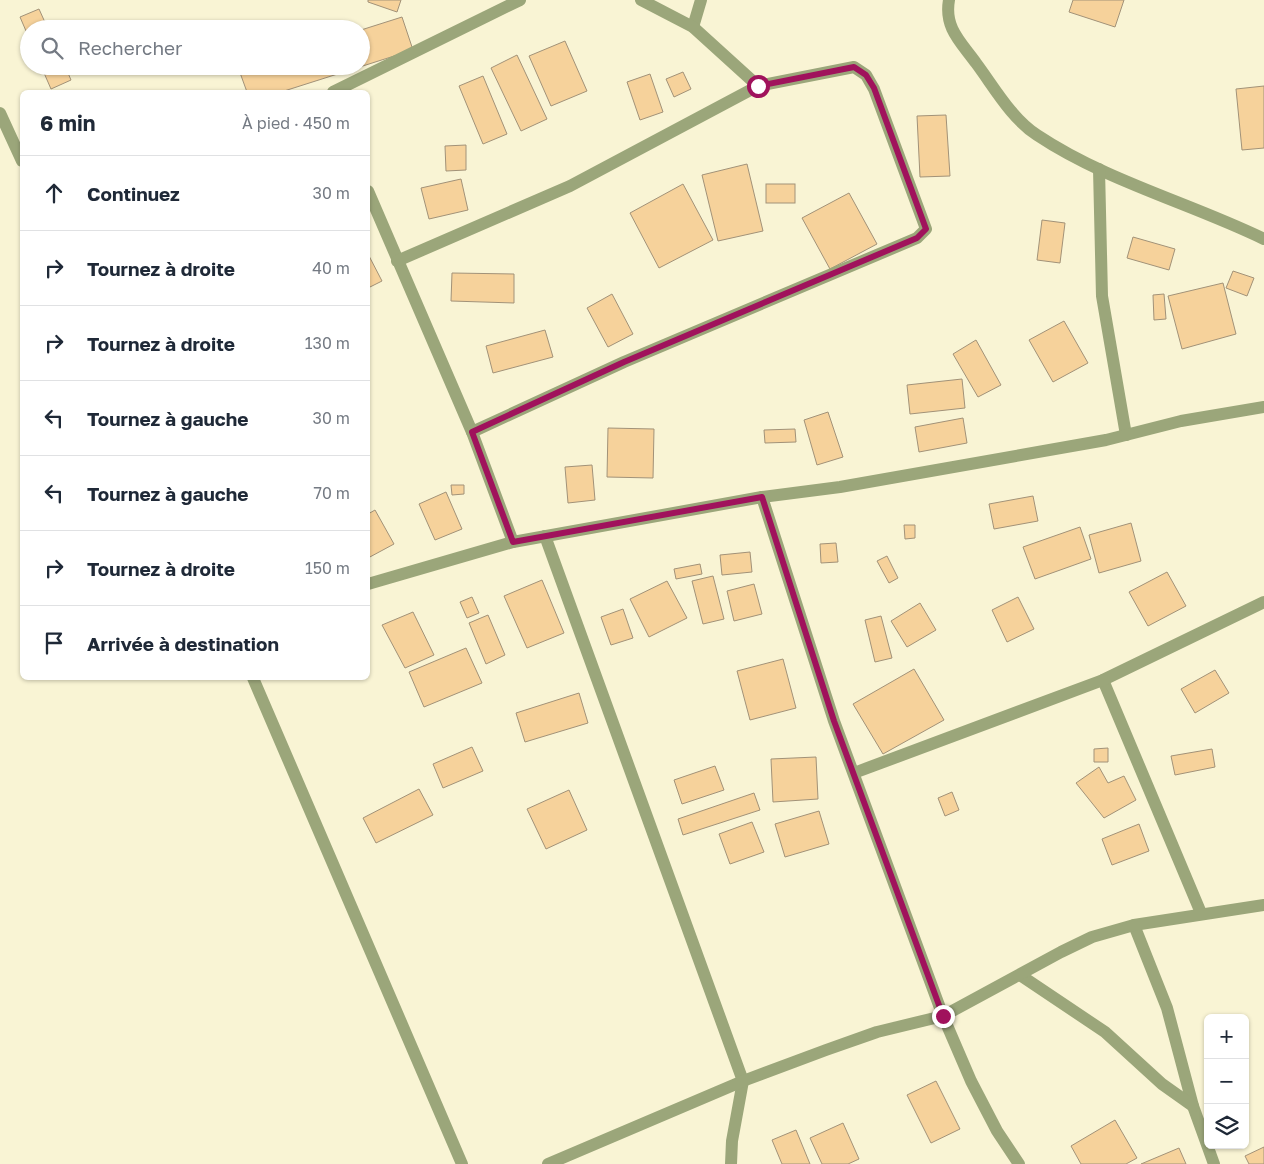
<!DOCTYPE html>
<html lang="fr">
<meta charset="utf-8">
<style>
:root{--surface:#fff;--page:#f2f2f3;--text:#1f2937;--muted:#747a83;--line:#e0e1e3}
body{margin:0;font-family:"Golos Text",sans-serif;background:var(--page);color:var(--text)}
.controls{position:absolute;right:15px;bottom:15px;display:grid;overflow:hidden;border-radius:8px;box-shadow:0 1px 4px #0004}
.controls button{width:45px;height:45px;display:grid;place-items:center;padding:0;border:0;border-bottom:1px solid var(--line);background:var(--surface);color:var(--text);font:25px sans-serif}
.stop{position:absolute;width:15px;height:15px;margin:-11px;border:4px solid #a0125c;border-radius:50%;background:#fff}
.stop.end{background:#a0125c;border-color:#fff;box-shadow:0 1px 5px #0008}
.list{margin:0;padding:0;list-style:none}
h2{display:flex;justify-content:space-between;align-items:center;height:65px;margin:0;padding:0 20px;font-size:21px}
h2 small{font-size:16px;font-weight:400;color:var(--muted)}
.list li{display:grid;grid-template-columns:32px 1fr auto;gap:15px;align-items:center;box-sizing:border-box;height:75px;padding:0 20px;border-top:1px solid var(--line)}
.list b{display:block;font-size:19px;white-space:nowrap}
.list em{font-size:16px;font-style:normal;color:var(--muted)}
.icon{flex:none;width:28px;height:28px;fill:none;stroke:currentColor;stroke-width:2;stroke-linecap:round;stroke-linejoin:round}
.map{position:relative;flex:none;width:1264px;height:1164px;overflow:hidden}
.search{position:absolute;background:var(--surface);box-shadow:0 1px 4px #0004;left:20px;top:20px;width:350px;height:55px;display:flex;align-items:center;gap:12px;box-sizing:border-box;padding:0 18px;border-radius:28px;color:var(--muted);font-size:19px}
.panel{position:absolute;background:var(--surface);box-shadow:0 1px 4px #0004;left:20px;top:90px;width:350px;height:590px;border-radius:8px}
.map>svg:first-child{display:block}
</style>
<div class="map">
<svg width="1264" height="1164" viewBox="0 0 1264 1164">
<rect width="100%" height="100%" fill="#f9f4d4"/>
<g fill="#f6d29b" stroke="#a29278">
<path d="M368 0H401L397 12 368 2Z"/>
<path d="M1073 0H1124L1115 27 1069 12Z"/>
<path d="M39 9 48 29H29V38L20 17Z"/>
<path d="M402 17 413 50 281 92H247L239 70 252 66H361V30Z"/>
<path d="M565 41 587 91 551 106 529 56Z"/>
<path d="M517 55 547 119 521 131 491 68Z"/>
<path d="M41 66H65L71 80 51 89Z"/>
<path d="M683 72 691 89 674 97 666 79Z"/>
<path d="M650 74 663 112 640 120 627 82Z"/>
<path d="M483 76 507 134 483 144 459 86Z"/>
<path d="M1264 86V148L1242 150 1236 89Z"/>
<path d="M946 115 950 176 920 177 917 116Z"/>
<path d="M466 145V170L446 171 445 146Z"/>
<path d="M747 164 763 231 718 241 702 175Z"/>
<path d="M461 179 468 210 429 219 421 188Z"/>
<path d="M683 184 713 240 659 268 630 213Z"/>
<rect x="766" y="184" width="29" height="19"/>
<path d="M849 193 877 244 830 269 802 218Z"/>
<path d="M1042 220 1065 223 1060 263 1037 260Z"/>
<path d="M1133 237 1175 249 1169 270 1127 258Z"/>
<path d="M368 254 382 281 368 288Z"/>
<path d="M1233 271 1254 278 1247 296 1226 288Z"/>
<path d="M452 273 514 274V303L451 301Z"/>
<path d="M1223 283 1236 334 1182 349 1168 296Z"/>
<path d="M612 294 633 334 608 347 587 308Z"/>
<path d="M1164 294 1166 319 1154 320 1153 295Z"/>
<path d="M1064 321 1088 363 1053 382 1029 340Z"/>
<path d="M545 330 553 357 493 373 486 346Z"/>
<path d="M976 340 1001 385 978 397 953 354Z"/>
<path d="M962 379 965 408 910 414 907 385Z"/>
<path d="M828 412 843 457 817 465 804 420Z"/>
<path d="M963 418 967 443 919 452 915 427Z"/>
<path d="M608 428 654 429 653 478 607 477Z"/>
<path d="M795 429 796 442 765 443 764 430Z"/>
<path d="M592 465 595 500 568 503 565 467Z"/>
<path d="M451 485H464V494L452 495Z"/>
<path d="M446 492 462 529 435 540 419 504Z"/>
<path d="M1033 496 1038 521 994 529 989 504Z"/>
<path d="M375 510 394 544 368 558V514Z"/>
<path d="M1131 523 1141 561 1099 573 1089 535Z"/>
<path d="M904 525H915V538L905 539Z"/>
<path d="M1080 527 1091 559 1035 579 1023 547Z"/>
<path d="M836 543 838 562 821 563 820 544Z"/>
<path d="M750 552 752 572 722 575 720 555Z"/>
<path d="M887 556 898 578 889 583 877 561Z"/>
<path d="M700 564 702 574 676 579 674 569Z"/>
<path d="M1167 572 1186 606 1148 626 1129 592Z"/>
<path d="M713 576 724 619 703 624 692 581Z"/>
<path d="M542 580 564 633 527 648 504 596Z"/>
<path d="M667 581 687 618 649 637 630 599Z"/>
<path d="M754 584 762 614 734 621 727 591Z"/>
<path d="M472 597 479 613 467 618 460 602Z"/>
<path d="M1018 597 1034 629 1007 642 992 610Z"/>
<path d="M920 603 936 630 907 647 891 621Z"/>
<path d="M623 609 633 638 611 645 601 617Z"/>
<path d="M413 612 434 655 405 668 382 625Z"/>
<path d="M488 615 505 655 486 664 469 623Z"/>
<path d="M881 616 892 658 875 662 865 620Z"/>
<path d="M466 648 482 683 424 707 409 672Z"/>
<path d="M783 659 796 708 750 720 737 671Z"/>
<path d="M914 669 944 720 883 754 853 704Z"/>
<path d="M1215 670 1229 693 1195 713 1181 689Z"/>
<path d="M579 693 588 723 525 742 516 713Z"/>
<path d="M472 747 483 771 443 788 433 764Z"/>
<path d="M1108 748V762H1094V749Z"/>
<path d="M1212 749 1215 767 1175 775 1171 756Z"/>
<path d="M816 757 818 799 773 802 771 759Z"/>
<path d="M715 766 724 790 682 804 674 780Z"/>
<path d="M1099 767 1108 783 1124 776 1136 800 1104 818 1076 783Z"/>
<path d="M419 789 433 815 376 843 363 818Z"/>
<path d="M569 790 587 830 546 849 527 809Z"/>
<path d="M952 792 959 810 945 816 938 798Z"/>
<path d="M754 793 760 810 683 835 678 819Z"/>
<path d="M819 811 829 844 785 857 775 824Z"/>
<path d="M752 822 764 852 730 864 719 834Z"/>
<path d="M1139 824 1149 851 1112 865 1102 839Z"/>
<path d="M936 1081 960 1129 931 1143 907 1095Z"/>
<path d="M1115 1120 1137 1158 1126 1164H1081L1071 1146Z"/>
<path d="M843 1123 859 1159 848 1164H822L810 1138Z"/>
<path d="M796 1130 810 1164H782L772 1140Z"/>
<path d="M1264 1147V1164H1249L1245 1156Z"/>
<path d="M1179 1148 1186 1164H1141Z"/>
</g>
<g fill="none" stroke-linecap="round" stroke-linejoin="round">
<g stroke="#9ba67a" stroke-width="12">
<path d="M949 0C944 28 961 42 976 63 994 87 1011 118 1037 135 1106 181 1190 203 1264 239"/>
<path d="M693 27 701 0"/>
<path d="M333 92 520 0"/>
<path d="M0 113 22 161"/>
<path d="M1099 169 1102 296 1126 435"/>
<path d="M368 191 472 432 513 542"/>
<path d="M397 261 570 186 758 86 693 27 641 0"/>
<path d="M472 432 624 362 917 238 926 229 874 89 866 75 854 67 758 86"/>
<path d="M762 497 834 721 943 1016 971 1081 997 1131 1019 1164"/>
<path d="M545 536 743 1081 732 1141 731 1164"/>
<path d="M368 584 513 542 762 497 840 487 1106 440 1181 421 1264 407"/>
<path d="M253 678 462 1164"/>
<path d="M1103 680 1201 913"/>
<path d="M854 773 1103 680 1264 602"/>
<path d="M1134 925 1167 1008 1193 1106 1214 1164"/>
<path d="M1020 975 1105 1032 1162 1084 1193 1106"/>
<path d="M548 1164 743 1081 826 1050 877 1032 943 1016 1061 952 1092 937 1134 925 1264 905"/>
</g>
</g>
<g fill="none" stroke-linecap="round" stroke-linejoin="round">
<path stroke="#a0125c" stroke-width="6" d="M758 86 854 67 866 75 874 88 926 229 917 238 624 362 472 432 513 542 762 497 834 721 943 1016"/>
</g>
</svg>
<div class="controls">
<button>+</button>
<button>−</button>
<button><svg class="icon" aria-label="layers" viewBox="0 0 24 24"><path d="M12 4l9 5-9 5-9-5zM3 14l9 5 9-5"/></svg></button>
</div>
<div class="stop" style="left:758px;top:86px"></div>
<div class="stop end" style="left:943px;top:1016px"></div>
<div class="search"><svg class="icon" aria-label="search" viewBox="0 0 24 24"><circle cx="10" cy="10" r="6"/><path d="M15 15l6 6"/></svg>Rechercher</div>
<section class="panel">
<h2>6 min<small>À pied · 450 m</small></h2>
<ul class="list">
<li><svg class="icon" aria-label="ahead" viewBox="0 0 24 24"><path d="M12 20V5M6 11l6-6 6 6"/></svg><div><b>Continuez</b></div><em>30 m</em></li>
<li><svg class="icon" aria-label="right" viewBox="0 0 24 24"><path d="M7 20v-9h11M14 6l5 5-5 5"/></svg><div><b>Tournez à droite</b></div><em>40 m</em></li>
<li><svg class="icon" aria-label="right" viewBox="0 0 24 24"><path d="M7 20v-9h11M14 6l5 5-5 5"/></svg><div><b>Tournez à droite</b></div><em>130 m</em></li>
<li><svg class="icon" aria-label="left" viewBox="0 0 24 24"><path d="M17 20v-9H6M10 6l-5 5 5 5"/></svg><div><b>Tournez à gauche</b></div><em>30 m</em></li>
<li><svg class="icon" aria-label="left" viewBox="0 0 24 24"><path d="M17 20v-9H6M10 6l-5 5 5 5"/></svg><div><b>Tournez à gauche</b></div><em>70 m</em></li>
<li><svg class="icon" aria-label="right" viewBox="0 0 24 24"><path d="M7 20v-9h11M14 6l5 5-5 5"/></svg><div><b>Tournez à droite</b></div><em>150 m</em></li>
<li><svg class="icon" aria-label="arrive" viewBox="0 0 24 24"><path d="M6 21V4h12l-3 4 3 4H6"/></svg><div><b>Arrivée à destination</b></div></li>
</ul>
</section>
</div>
